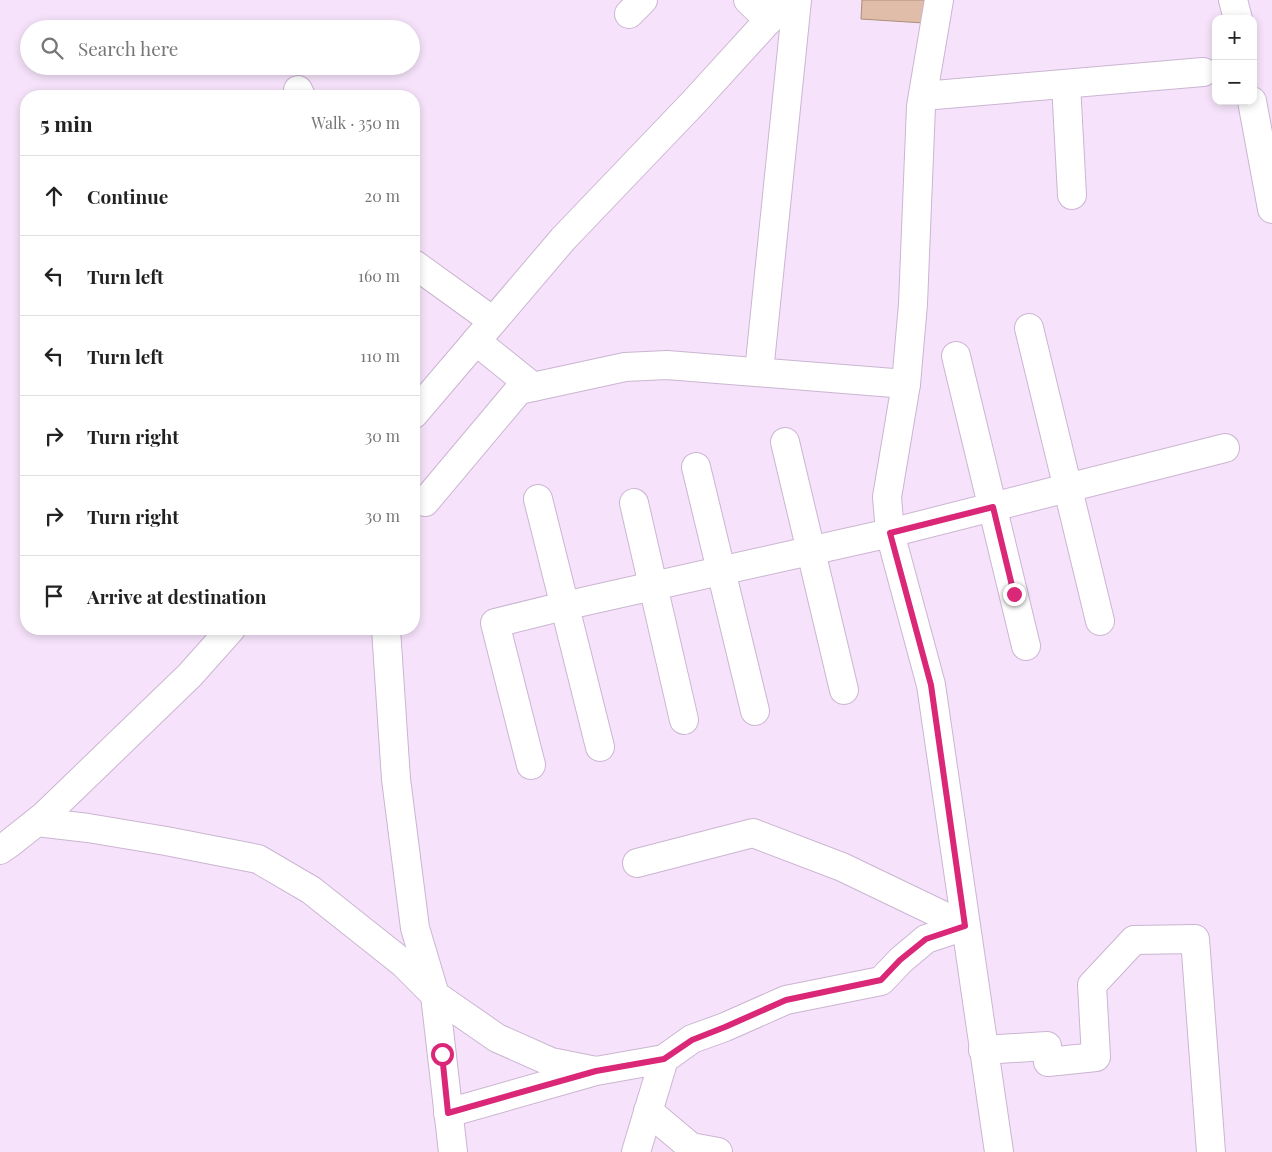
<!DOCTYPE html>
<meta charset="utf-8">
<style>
:root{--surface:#fff;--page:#f6f6f6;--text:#222;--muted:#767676;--line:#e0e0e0}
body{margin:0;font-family:"Playfair Display",serif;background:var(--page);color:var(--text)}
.controls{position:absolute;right:15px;top:15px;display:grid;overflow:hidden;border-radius:10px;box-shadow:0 2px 8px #0003}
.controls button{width:45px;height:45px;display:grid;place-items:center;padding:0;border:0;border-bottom:1px solid var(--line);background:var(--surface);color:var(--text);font:25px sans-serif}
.stop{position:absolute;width:15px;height:15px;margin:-11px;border:4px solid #db2777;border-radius:50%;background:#fff}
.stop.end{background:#db2777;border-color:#fff;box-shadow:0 1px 5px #0008}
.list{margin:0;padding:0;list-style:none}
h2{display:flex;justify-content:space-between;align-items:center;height:65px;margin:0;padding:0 20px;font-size:21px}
h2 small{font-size:16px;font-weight:400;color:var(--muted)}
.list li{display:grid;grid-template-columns:32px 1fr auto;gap:15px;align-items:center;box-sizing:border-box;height:80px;padding:0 20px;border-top:1px solid var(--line)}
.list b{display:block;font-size:19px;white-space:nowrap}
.list em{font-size:16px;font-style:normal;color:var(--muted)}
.icon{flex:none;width:28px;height:28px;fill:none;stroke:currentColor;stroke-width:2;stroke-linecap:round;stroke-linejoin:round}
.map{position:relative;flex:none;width:1272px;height:1152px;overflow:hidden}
.search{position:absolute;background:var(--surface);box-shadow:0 2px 8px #0003;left:20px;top:20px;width:400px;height:55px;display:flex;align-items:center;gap:12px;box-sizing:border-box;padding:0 18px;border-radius:28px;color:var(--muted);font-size:19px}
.panel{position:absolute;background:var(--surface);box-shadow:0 2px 8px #0003;left:20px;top:90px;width:400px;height:545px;border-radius:20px}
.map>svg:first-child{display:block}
</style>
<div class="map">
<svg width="1272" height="1152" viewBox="0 0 1272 1152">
<rect width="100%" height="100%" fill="#f6e3fb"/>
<path fill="#dfbda9" stroke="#ad8d7a" d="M862 0H926L924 23 861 19Z"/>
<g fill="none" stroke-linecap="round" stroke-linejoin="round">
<g stroke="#cbb5d1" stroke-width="30">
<g id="minor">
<path d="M748 0 769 20"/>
<path d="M939 0 921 106 913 304 906 384 887 497 890 533 931 685 999 1152"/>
<path d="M1233 0 1238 19"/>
<path d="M629 14 643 0"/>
<path d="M1066 84 1072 195"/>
<path d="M298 90 301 96"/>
<path d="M923 96 1203 72"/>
<path d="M1252 101 1272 209"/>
<path d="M414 264 493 321"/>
<path d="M1029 328 1100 621"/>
<path d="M476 341 533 387"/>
<path d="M956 356 1026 646"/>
<path d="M759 372 797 0"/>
<path d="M414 414 563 239 694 102 787 0"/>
<path d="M785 442 844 690"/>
<path d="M696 467 755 711"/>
<path d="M538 499 600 747"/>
<path d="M425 502 519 390 625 367 667 365 906 384"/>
<path d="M634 503 684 720"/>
<path d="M386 629 396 779 415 928 435 995 497 1038 551 1062 596 1071 664 1059"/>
<path d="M531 765 495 623 564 606 890 533 1225 448"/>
<path d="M37 822 88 828 166 841 258 859 311 890 403 963 435 995 453 1152"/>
<path d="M0 850 10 843 44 816 190 675 231 629"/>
<path d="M637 863 753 833 842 867 965 926"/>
<path d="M983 1050 1047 1046 1048 1062 1096 1057 1092 985 1134 940 1195 939 1211 1152"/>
<path d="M648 1111 691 1147 718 1152"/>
<path d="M448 1113 592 1072"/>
<path d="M636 1152 664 1059 692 1039 725 1027 786 1000 881 981 901 960 926 939 965 926"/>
</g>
</g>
<use href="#minor" stroke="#fff" stroke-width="28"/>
</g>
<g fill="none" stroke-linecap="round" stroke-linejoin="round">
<path stroke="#db2777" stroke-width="6" d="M442 1054 448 1113 596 1071 664 1059 692 1040 725 1027 786 1000 881 980 900 960 926 939 965 926 931 685 890 533 993 507 1014 594"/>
</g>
</svg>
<div class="controls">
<button>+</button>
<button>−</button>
</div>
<div class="stop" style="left:442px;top:1054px"></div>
<div class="stop end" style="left:1014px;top:594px"></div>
<div class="search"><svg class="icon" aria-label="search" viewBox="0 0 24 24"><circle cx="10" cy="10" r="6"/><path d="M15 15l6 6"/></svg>Search here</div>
<section class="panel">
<h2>5 min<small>Walk · 350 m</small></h2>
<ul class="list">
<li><svg class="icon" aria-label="ahead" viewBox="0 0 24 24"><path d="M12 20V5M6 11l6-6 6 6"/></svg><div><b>Continue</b></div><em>20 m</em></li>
<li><svg class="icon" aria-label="left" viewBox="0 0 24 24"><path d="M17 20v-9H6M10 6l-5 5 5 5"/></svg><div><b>Turn left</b></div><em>160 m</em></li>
<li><svg class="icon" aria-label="left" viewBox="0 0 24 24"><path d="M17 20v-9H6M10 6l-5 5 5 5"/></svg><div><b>Turn left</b></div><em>110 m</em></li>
<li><svg class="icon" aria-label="right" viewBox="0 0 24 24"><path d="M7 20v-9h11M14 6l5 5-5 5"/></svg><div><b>Turn right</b></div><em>30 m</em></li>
<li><svg class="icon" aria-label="right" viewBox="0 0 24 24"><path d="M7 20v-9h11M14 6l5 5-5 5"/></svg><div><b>Turn right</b></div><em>30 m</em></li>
<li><svg class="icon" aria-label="arrive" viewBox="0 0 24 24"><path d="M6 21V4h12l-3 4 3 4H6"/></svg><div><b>Arrive at destination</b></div></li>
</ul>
</section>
</div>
